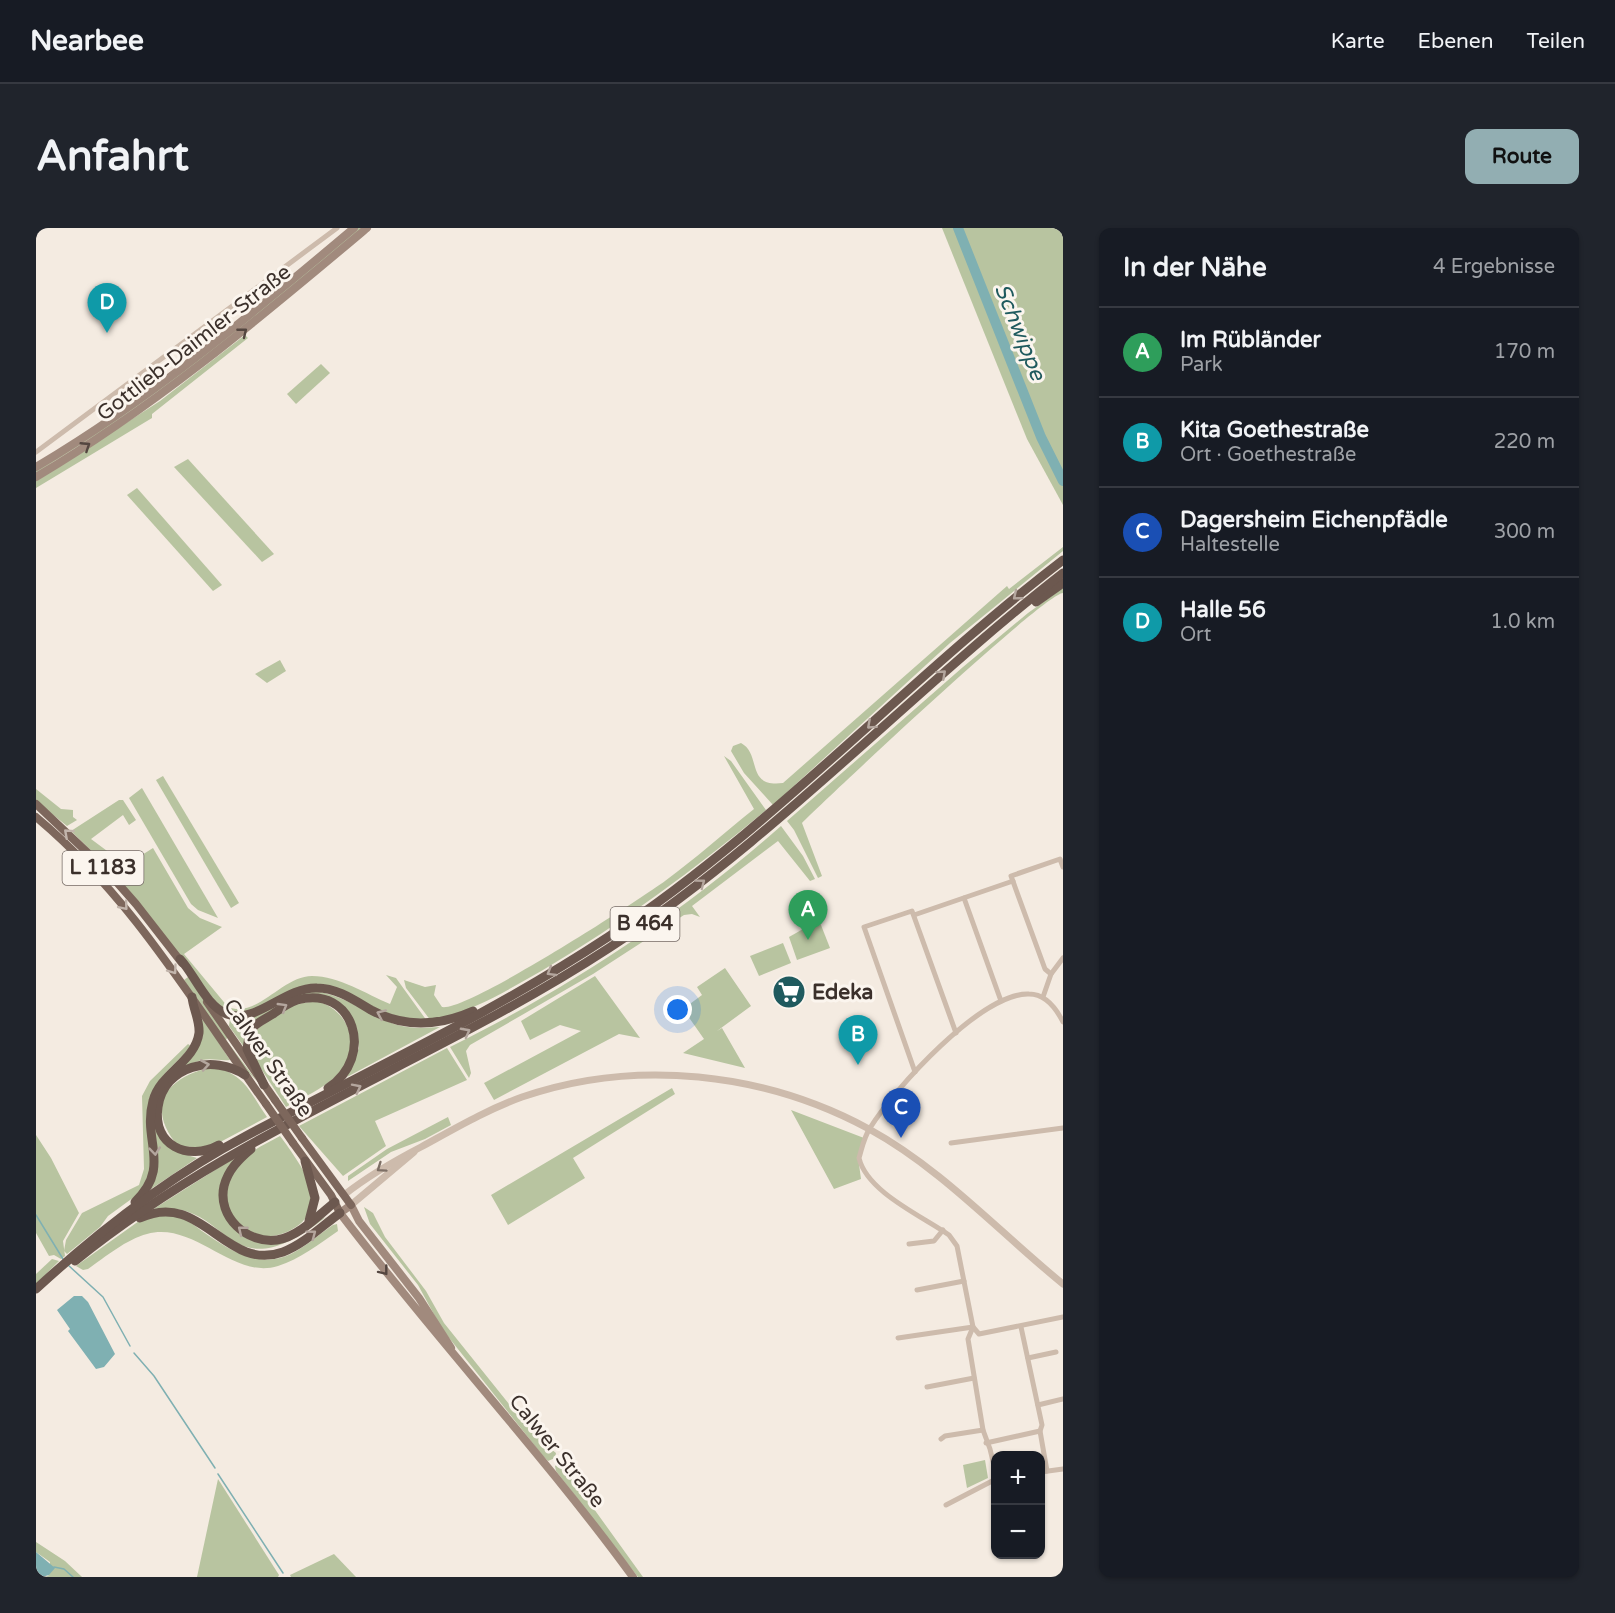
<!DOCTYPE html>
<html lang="de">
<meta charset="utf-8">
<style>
:root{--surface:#171b24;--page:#20242c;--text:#f1f3f6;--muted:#9ea1a6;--line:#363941;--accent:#92aeb2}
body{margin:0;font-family:"Varela Round",sans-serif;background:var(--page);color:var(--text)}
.controls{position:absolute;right:18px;bottom:18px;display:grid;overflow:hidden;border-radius:12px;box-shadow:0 2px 4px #0004}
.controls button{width:54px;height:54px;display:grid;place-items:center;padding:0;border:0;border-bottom:2px solid var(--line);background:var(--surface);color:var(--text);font:30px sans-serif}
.you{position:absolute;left:642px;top:782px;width:21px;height:21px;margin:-15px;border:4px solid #fff;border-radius:50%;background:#1a73e8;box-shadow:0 0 0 9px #1a73e833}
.badge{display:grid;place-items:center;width:39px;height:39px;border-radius:50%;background:var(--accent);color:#fff;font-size:20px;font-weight:700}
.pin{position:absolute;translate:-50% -50px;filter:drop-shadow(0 2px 3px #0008)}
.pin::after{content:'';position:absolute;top:32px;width:21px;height:18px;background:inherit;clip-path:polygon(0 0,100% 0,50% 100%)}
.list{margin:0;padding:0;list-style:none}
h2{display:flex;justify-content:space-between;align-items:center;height:78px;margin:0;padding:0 24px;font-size:26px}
h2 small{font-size:20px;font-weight:400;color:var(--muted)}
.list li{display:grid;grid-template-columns:39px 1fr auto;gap:18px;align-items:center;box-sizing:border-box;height:90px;padding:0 24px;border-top:2px solid var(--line)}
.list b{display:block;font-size:22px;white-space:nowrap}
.list p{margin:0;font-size:20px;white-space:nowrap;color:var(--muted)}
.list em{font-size:20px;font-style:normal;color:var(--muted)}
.map{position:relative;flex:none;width:1027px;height:1349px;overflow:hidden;border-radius:12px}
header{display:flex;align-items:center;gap:36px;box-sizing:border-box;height:84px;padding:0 30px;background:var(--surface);border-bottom:2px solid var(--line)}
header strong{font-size:28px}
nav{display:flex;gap:33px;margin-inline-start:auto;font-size:21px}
.intro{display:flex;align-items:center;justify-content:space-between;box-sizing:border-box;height:144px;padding:0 36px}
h1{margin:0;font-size:42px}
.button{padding:15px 27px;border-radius:12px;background:var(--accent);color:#111;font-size:21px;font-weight:700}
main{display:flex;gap:36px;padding:0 36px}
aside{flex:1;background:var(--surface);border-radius:12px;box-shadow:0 2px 4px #0004}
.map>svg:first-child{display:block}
</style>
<header>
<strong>Nearbee</strong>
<nav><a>Karte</a><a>Ebenen</a><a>Teilen</a></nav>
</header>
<div class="intro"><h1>Anfahrt</h1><a class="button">Route</a></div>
<main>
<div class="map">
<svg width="1027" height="1349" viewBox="0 0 1027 1349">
<rect width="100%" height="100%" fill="#f4ebe1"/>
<g fill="#b8c4a0">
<path d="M322 0H326L177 124 68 202 0 245V242L47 214Z"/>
<path d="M906 0H1027V277L991 211Z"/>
<path d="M209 107 212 110 116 186V190L0 260V253L124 173Z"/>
<path d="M285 136 294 145 260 176 251 166Z"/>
<path d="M152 231 238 326 226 334 138 239Z"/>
<path d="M101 260 186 357 177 363 91 267Z"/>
<path d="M1027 319V323L914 415 737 577 708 545 695 523 697 518 705 515C726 526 709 560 747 555L971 358 973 361Z"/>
<path d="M1027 360V365C1009 365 794 567 766 595L786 648 782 650 758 602 751 593 927 439 992 385Z"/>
<path d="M244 432 250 443 231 455 219 446Z"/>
<path d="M688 528 695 533 730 582C659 641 586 695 507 742 470 763 436 784 395 793L370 760 368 752 389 759 400 757 398 767 406 779C430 784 600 674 629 653 659 631 688 605 718 581Z"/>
<path d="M127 548 203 675 195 680 120 552Z"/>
<path d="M106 560 182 690 162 682 155 676 93 570Z"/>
<path d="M0 561 25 581 37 582V589L41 592 31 598 0 573Z"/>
<path d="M83 572H87L100 592 93 597 87 587 55 611 90 637 117 620 152 680 164 690 186 699 148 726 192 779C221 791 246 748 276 748 303 748 330 766 354 776L361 759 350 747 360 750 391 793 369 791 271 757C247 761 223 787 200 785 194 785 187 780 182 778L67 634 35 603Z"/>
<path d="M745 598 767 628 779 651 774 653 742 613 656 678 664 689 656 686 648 687 557 746 434 817 430 823 435 845 433 850 414 819C532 761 646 685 745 598Z"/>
<path d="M783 692 794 720 761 732 753 709Z"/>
<path d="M747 715 755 735 723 748 714 728Z"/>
<path d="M689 740 715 778 681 803 686 800 709 840 647 825 668 811 647 781 666 767 661 759Z"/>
<path d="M559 748 604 810 583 806 458 872 448 855 545 803 524 797 494 812 485 793Z"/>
<path d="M152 749 192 808 190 812 221 853 207 839 148 752Z"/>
<path d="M279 763C308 767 330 785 358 796 372 801 391 800 404 799L311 849 323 820 318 795 311 784 274 767 213 798 208 808V819L193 798 194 790 256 768Z"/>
<path d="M281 773C296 778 306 786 312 800 330 842 280 863 250 879L216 827 213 818 216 805 254 777Z"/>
<path d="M167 791 194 832C185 833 176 830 166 832 128 841 98 890 136 920 144 926 152 927 161 930L115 961C116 954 121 945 122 935 123 911 111 886 123 862 132 845 150 837 160 821 165 812 162 798 167 791Z"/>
<path d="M152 816 155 818C140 837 120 848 113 873L115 941 105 964 72 988 64 999 31 1026 28 1023 30 1012 46 985 103 957 108 941 106 868 114 853Z"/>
<path d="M411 820 431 852 339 893 350 918 307 948 263 898Z"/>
<path d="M180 839C211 849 214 865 231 889L173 920 142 918C107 877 133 846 180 839Z"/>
<path d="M636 860 639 866 537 930 549 950 472 997 455 967Z"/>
<path d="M755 882 828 910 822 929 825 951 798 961Z"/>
<path d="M412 889 415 897 389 911 355 924 312 953V948L351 921Z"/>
<path d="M0 907 15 930 43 985 27 1013 29 1028 25 1031 18 1027 13 1028 0 1005Z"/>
<path d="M244 908C254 921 273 948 276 963 278 974 272 990 264 996 215 1034 165 975 205 933 216 922 231 915 244 908Z"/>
<path d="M198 930 188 951 196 999 208 1009 231 1016 290 989C186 1071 196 967 116 982Z"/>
<path d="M328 979 337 985 349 1009 390 1063 408 1095 485 1191 504 1212 520 1225 519 1230 512 1233 507 1228 406 1101 382 1057 334 996Z"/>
<path d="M143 987C176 1008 214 1046 255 1026 271 1018 283 1006 297 997L301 996 302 1003C283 1016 264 1031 242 1038 196 1052 159 993 111 1006 91 1011 69 1029 52 1041L47 1042 40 1038 103 993 114 988Z"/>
<path d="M16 1031 23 1033 0 1056V1046Z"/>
<path d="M949 1232 952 1250 931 1260 927 1237Z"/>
<path d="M526 1233 532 1234 540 1256 607 1349H602L520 1243 519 1238Z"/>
<path d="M182 1251 243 1347 242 1349H161Z"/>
<path d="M0 1314 29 1333 46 1349H10L13 1347 14 1334 0 1324Z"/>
<path d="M298 1326 320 1349H255L254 1347Z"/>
</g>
<g fill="#7fb0b2">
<path d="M38 1068H46L52 1074 79 1126 68 1139 60 1141 32 1103 34 1101 21 1082Z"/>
<path d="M0 1324 19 1340 13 1347 6 1349 0 1343Z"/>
</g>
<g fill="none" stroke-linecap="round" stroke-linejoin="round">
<g stroke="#7fb0b2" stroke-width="1.5">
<path d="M0 987 27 1031"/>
<path d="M32 1037 67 1069 94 1118"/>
<path d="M98 1125 118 1148 179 1240"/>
<path d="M182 1246 247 1345"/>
<path d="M18 1339 28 1341 37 1349"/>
</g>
<path stroke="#7fb0b2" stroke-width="10" d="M922 0 1005 209 1027 253"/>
<g stroke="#cdbbac" stroke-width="5">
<path d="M0 224 301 0"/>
<path d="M928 670 965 773"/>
<path d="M878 687 977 653"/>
<path d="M1015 746 1009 741 975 648 1024 631 1027 639"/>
<path d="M1007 769 1015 746 1027 730"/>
<path d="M879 844 828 699 876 683 920 805"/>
<path d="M915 915 1027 900"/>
<path d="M873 1016 898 1013 907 1002"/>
<path d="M881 1062 928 1053"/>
<path d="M985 1099 1006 1197 1004 1203 1011 1243"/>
<path d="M862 1110 937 1099 943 1106 1027 1089"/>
<path d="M992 1130 1020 1124"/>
<path d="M891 1159 938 1150"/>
<path d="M1002 1177 1027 1171"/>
<path d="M905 1211 909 1208 947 1202"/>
<path d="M950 1215 1004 1203"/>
<path d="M1005 1244 1027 1241"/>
<path d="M960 1246 954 1221 947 1202 932 1111 937 1099 921 1018 913 1007C886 988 831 964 823 930 826 920 828 909 834 900 858 861 946 764 993 766 1010 766 1020 780 1027 794"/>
<path d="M910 1277 960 1251"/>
</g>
<g stroke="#cdbbac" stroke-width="7">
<path d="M308 967C332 948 358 933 385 919 418 901 450 882 486 869 599 830 728 844 833 901 906 941 963 1004 1027 1056"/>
<path d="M315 977 378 924"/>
</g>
<g stroke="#a18a7d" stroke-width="8">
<path d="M0 239C115 171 216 86 318 0"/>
<path d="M0 249C120 178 225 89 331 0"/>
<path d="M415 1120 383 1070 323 993 315 977 304 985C398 1109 505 1223 597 1349"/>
</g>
<g stroke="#7d675c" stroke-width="8">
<path d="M0 576 71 643 100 676 146 735"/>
<path d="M0 589C96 669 158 776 230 876"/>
<path d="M171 774 239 872"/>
<path d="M266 910 315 977"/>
<path d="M257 915 295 967 304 985"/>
</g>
<g stroke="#6c584f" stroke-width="9">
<path d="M1000 374 1027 355"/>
<path d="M144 731C159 747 170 778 191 786 220 797 248 759 281 760 301 760 318 772 335 782 368 800 403 798 437 783"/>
<path d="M228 857 211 821 214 802C220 795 229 791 237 786 244 781 252 775 261 772 318 756 340 829 292 860"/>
<path d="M183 917C152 934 116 917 122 879 128 837 178 826 209 847"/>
<path d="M215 921C203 931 192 942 188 958 181 989 211 1016 241 1012 262 1009 283 987 299 974"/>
<path d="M269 933 279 970 273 993"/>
<path d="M99 974C136 938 106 913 117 873 124 845 159 834 163 805 164 792 157 781 156 769"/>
<path d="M104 990C166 961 189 1045 247 1024 268 1016 286 998 304 985"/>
<path d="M39 1033C200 902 400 833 573 720 738 612 872 466 1027 345"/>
<path d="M0 1061C63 1003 134 948 210 908 331 843 457 785 572 709 737 600 870 452 1027 332"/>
</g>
<g stroke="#7d675c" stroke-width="8">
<path d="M239 872 266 910"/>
<path d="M230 876 257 915"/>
</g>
</g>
<defs><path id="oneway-chevron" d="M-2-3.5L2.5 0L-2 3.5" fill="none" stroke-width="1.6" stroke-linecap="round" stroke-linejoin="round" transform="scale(1.5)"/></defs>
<g stroke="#544640">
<use href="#oneway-chevron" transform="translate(207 104) rotate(-39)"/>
<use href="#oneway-chevron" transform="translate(50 218) rotate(-33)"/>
<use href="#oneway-chevron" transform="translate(348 1043) rotate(52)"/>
</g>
<g stroke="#b4a69e">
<use href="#oneway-chevron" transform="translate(981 368) rotate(141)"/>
<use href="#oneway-chevron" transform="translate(906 446) rotate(-42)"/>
<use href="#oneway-chevron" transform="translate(835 497) rotate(138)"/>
<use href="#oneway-chevron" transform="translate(665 655) rotate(-37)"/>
<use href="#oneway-chevron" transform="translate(515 744) rotate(149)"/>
<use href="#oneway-chevron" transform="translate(247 779) rotate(-31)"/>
<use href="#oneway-chevron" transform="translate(345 786) rotate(-156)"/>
<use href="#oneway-chevron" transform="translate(430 804) rotate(-28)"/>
<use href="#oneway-chevron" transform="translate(169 837) rotate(-10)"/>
<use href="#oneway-chevron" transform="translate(321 860) rotate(-27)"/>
<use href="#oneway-chevron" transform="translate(119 923) rotate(84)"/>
<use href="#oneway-chevron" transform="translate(206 1002) rotate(-141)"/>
<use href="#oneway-chevron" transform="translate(276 1006) rotate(-37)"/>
</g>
<g stroke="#c2b5ac">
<use href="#oneway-chevron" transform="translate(32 605) rotate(-138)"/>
<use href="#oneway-chevron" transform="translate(88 678) rotate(50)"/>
<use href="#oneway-chevron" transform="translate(137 742) rotate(54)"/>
</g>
<use stroke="#7d6f65" href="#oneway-chevron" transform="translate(345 940) rotate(145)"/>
<defs>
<g id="supermarket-disc" transform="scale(1.725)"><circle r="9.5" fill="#1f5a5e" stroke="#fbf5ee"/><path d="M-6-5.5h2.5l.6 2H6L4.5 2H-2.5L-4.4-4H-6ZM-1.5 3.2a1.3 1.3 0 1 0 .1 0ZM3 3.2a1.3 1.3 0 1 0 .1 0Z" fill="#fff"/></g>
</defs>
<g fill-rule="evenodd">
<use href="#supermarket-disc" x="753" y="764"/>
</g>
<g text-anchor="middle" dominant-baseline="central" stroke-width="6" stroke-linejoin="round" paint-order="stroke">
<g fill="#fbf5ee" stroke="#756b66" stroke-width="1.5">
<rect x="26.5" y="623" width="81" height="34" rx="4.5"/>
<rect x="574.5" y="679" width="69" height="34" rx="4.5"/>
</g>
<g font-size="20" font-weight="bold" fill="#3b302b">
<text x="67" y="640">L 1183</text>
<text x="609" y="696">B 464</text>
</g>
<g font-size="21" fill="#3b302b" stroke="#fbf5ee">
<text transform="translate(158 115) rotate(-38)">Gottlieb-Daimler-Straße</text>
<text transform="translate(232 830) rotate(55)">Calwer Straße</text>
<text transform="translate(521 1223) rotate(51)">Calwer Straße</text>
</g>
<g font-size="21" font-weight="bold" fill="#3b302b" stroke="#fbf5ee" text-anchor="start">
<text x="776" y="764">Edeka</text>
</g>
<g font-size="22" font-style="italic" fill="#1f5a5e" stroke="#fbf5ee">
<text transform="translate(984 104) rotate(68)">Schwippe</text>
</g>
</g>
</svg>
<div class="controls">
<button>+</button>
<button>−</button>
</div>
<div class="you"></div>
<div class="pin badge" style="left:772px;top:712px;background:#2e9e5b">A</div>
<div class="pin badge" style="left:822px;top:837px;background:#0f9aa8">B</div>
<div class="pin badge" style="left:865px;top:910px;background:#1a4fb4">C</div>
<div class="pin badge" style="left:71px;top:105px;background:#0f9aa8">D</div>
</div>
<aside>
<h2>In der Nähe<small>4 Ergebnisse</small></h2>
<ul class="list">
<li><span class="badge" style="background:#2e9e5b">A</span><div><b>Im Rübländer</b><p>Park</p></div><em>170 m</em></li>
<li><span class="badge" style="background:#0f9aa8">B</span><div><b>Kita Goethestraße</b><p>Ort · Goethestraße</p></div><em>220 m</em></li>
<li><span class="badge" style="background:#1a4fb4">C</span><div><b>Dagersheim Eichenpfädle</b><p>Haltestelle</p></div><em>300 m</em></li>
<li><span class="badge" style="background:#0f9aa8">D</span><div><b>Halle 56</b><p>Ort</p></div><em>1.0 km</em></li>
</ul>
</aside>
</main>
